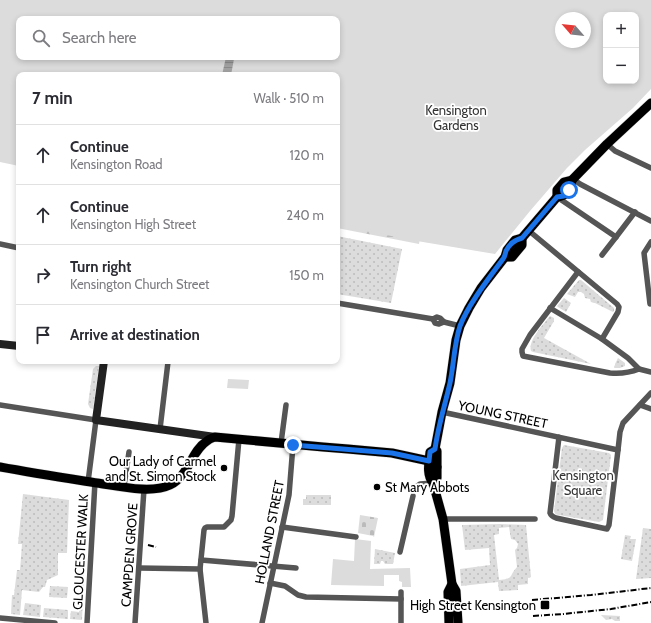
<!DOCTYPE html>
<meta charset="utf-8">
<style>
:root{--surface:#fff;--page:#f7f7f7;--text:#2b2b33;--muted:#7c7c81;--line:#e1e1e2}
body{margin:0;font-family:Cabin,sans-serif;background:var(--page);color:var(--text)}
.controls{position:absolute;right:12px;top:12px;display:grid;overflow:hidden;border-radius:8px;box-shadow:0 2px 6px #0003}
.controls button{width:36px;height:36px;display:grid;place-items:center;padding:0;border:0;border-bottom:1px solid var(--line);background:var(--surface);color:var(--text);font:20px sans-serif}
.compass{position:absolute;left:555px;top:12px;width:36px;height:36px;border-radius:50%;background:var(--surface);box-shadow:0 2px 6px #0003;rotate:298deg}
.stop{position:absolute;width:12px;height:12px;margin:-9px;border:3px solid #1a73e8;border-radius:50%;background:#fff}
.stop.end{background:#1a73e8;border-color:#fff;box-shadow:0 1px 4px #0008}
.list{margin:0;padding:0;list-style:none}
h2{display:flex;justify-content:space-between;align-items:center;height:52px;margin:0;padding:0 16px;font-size:17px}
h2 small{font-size:13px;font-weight:400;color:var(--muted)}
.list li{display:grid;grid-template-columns:26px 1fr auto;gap:12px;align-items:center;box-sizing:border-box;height:60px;padding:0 16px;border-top:1px solid var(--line)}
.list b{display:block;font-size:15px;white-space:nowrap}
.list p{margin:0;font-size:13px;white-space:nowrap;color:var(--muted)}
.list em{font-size:13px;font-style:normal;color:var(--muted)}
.icon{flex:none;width:22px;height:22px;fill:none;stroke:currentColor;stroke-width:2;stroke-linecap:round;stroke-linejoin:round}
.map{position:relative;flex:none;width:651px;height:623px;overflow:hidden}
.search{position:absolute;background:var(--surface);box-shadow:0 2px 6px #0003;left:16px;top:16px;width:324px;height:44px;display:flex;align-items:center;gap:10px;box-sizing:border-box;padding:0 14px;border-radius:8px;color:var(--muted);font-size:15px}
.panel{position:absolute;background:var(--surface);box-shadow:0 2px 6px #0003;left:16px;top:72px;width:324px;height:292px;border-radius:8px}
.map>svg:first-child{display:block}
</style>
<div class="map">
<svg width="651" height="623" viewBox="0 0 651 623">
<defs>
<pattern id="grass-dots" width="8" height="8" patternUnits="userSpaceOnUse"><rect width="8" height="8" fill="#dcdcdc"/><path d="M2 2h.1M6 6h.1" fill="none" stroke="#bbb" stroke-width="1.8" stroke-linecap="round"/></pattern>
<pattern id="forest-firs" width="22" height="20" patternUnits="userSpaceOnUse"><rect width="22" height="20" fill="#dcdcdc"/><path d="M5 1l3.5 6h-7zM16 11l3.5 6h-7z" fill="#bbb"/></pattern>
<pattern id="cemetery-stones" width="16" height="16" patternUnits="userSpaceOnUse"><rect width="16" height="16" fill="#dcdcdc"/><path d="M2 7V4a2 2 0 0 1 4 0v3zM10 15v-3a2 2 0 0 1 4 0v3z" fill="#bbb"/></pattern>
<pattern id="water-rules" width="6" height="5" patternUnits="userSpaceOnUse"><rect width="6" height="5" fill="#a3a3a3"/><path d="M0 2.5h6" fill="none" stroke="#8b8b8b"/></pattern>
</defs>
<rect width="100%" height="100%" fill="#fff"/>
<g fill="url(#grass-dots)" fill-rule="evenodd">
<path d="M337 236 402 249 391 303 337 294Z"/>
<path d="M579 280H581L614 308V311L613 312 595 303H594L591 302 590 299 585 298 584 294 581 292H578L575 297 567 294Z"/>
<path d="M564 298 571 303 566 312 558 307 557 306Z"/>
<path d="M550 316 554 318V321L544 338 591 364 533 352 531 351C528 340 543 325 549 317Z"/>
<path d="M618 358 625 363V366L620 368H614L615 365V364Z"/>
<path d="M96 366H99L93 409 90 408 88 404 93 369Z"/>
<path d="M564 445 609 453 611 455 603 520 599 522 559 515C556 515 555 514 554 511L562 448Z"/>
<path d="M23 494 69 500 67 553H58V575L47 580 45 587H43L39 592 22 590 20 615 11 614 12 595H14L17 570H20L22 544H18Z"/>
<path d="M306 495H331V505H303V499H306Z"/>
<path d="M500 524 526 525 531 577 528 578V584L518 585V590L499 591 498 582 461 586 460 569 490 565 489 548 465 550 462 525ZM509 527 511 539 515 540 518 544 517 548 515 550 517 567C508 577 515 578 499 580L494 535 499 534V528Z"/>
<path d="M643 528 651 529V578L636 579Z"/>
<path d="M625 535 631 536 630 539H636L632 561 621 559Z"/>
<path d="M375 549 395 553 393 564H385L383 561H381L380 564H374Z"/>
<path d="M81 574 84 575 82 620 70 619 71 611 79 612Z"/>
<path d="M50 586 68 587 67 598 49 597Z"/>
<path d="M25 603 41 605 40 617 23 615Z"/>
<path d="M44 608 68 610V619L43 617Z"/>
<path d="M601 615 620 616V621H615L612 619 606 620Z"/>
</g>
<path fill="url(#forest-firs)" d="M337 224 420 238 419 244 337 228Z"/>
<path fill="url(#cemetery-stones)" d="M360 515 378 518 374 537 373 536 358 533Z"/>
<g fill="#dcdcdc" fill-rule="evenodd">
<path d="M0 0H651V89L633 108 585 150 567 168 530 211 495 254 411 240 337 225V142H338L339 138H337V75H19V166L0 162ZM606 15H636V81H606ZM561 18H585V42H561ZM19 19H337V57H19Z"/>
<path d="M228 379 249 380 248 389 227 388Z"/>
<path d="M355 539 371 541 370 569 410 568 411 587H402V582L399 581V575H384V586L331 585 333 559 354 561Z"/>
</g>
<path fill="url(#water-rules)" d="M226 57 234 59 231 75H222Z"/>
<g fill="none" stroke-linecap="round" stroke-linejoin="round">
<g stroke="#dbdbdb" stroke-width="10">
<g id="primary">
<path d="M557 197V190L564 182 572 180 607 144 651 103"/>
<path d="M505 257H512L522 245V238"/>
<path d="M435 449 430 452C429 462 426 474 433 483L443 519 452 584 456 591 458 623"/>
<path d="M0 467C32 473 65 478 97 483 118 486 151 494 170 485 189 476 191 451 207 441 209 439 212 438 215 437L323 447 348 449 392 453 429 461 437 467"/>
<path d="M433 483 437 478V451L435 449 442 412 450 383 456 340 460 326 469 308 481 288 505 257 507 250 515 240 522 238 557 197C567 196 571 190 572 180"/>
<path d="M449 623 448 592 452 584"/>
</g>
</g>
<g stroke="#555" stroke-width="5.5">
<path d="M607 144 615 151 651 168"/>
<path d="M573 179 580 184 651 221"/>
<path d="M557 197 616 237 635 212"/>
<path d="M528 230 617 304 619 307 618 312 602 339"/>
<path d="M0 244 19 248"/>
<path d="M602 255 616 237"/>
<path d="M578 272 530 335 522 349V352L523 356 610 373C621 374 629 373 639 369"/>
<path d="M337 303 433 319 437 317 440 318 444 322"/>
<path d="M650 304 644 253 651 242"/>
<path d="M550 308 602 339 628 358 639 369 651 372"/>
<path d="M433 319 435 323 439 324 444 322 460 326"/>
<path d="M0 405 96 420 88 482"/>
<path d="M640 405 651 409"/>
<path d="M442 412 618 450 609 525 607 529 556 518C553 517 551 516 550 513L559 437"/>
<path d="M160 429 168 362"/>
<path d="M281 443 286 405"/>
<path d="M618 450 620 432 623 423 651 393"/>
<path d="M124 486 129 452"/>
<path d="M416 487 420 484 433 483"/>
<path d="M443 519H535"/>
<path d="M282 527 356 537"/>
<path d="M400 552 413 496"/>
<path d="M201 560 296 568"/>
<path d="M139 568 200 569"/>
<path d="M270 583 285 586 298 595 306 597 401 599"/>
<path d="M401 592V623"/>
<path d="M0 618 55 623"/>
<path d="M87 623 95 482"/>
<path d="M135 623 144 489"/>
<path d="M206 623 200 569 204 530 205 528 207 527H224L231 520 232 516 239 439"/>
<path d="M262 623 289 495 293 445"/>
</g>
<g stroke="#222" stroke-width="8">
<path d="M0 344 19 346"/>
<path d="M104 361 96 420 215 437"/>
</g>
<use href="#primary" stroke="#000" stroke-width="9"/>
<g stroke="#000" stroke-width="2" stroke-dasharray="6 2 1 2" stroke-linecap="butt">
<path d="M148 545 156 547"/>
<path d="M532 600 591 595 651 588"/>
<path d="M533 616 563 614 611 609 651 602"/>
</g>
</g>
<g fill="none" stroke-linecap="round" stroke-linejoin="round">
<path stroke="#1a73e8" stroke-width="5" d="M293 445 392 453 429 461 430 452 435 449C438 426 445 405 450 383 454 364 454 344 460 326 468 305 489 278 503 259 505 257 505 254 506 251 509 244 515 240 522 238L557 197 564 196 569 190"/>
</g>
<g fill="#000" stroke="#fff" stroke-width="1.5">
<circle cx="224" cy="468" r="4"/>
<circle cx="377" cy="487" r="4"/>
<rect x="540" y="600" width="10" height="10" rx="2"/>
</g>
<g text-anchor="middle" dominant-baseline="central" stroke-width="3.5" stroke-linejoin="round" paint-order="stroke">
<g font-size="13" fill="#333" stroke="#fff">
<text x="456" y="110">Kensington<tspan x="456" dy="15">Gardens</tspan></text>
<text x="583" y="475">Kensington<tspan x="583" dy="15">Square</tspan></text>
</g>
<g font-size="13" fill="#000" stroke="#fff">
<text transform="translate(503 414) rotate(12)">YOUNG STREET</text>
<text transform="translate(269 532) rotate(-79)">HOLLAND STREET</text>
<text transform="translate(80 552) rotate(-87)">GLOUCESTER WALK</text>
<text transform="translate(129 555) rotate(-86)">CAMPDEN GROVE</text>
</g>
<g font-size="13" fill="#000" stroke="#fff" text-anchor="end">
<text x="216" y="461">Our Lady of Carmel<tspan x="216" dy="15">and St. Simon Stock</tspan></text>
<text x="385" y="487" text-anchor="start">St Mary Abbots</text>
<text x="536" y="605">High Street Kensington</text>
</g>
</g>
</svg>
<div class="controls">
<button>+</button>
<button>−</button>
</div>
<svg class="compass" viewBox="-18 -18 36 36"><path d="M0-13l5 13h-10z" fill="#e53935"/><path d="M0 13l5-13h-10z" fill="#7c7c81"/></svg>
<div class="stop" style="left:569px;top:190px"></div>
<div class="stop end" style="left:293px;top:445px"></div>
<div class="search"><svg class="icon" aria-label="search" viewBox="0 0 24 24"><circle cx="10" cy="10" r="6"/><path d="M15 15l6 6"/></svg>Search here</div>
<section class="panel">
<h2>7 min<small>Walk · 510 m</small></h2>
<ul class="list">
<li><svg class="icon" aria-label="ahead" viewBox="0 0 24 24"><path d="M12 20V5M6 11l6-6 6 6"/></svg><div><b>Continue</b><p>Kensington Road</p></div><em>120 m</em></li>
<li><svg class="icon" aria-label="ahead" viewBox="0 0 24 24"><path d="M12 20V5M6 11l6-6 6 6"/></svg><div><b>Continue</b><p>Kensington High Street</p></div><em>240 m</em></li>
<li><svg class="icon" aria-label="right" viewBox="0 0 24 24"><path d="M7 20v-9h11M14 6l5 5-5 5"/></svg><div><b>Turn right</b><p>Kensington Church Street</p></div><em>150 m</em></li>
<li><svg class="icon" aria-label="arrive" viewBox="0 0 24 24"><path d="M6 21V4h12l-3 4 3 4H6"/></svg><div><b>Arrive at destination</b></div></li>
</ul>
</section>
</div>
